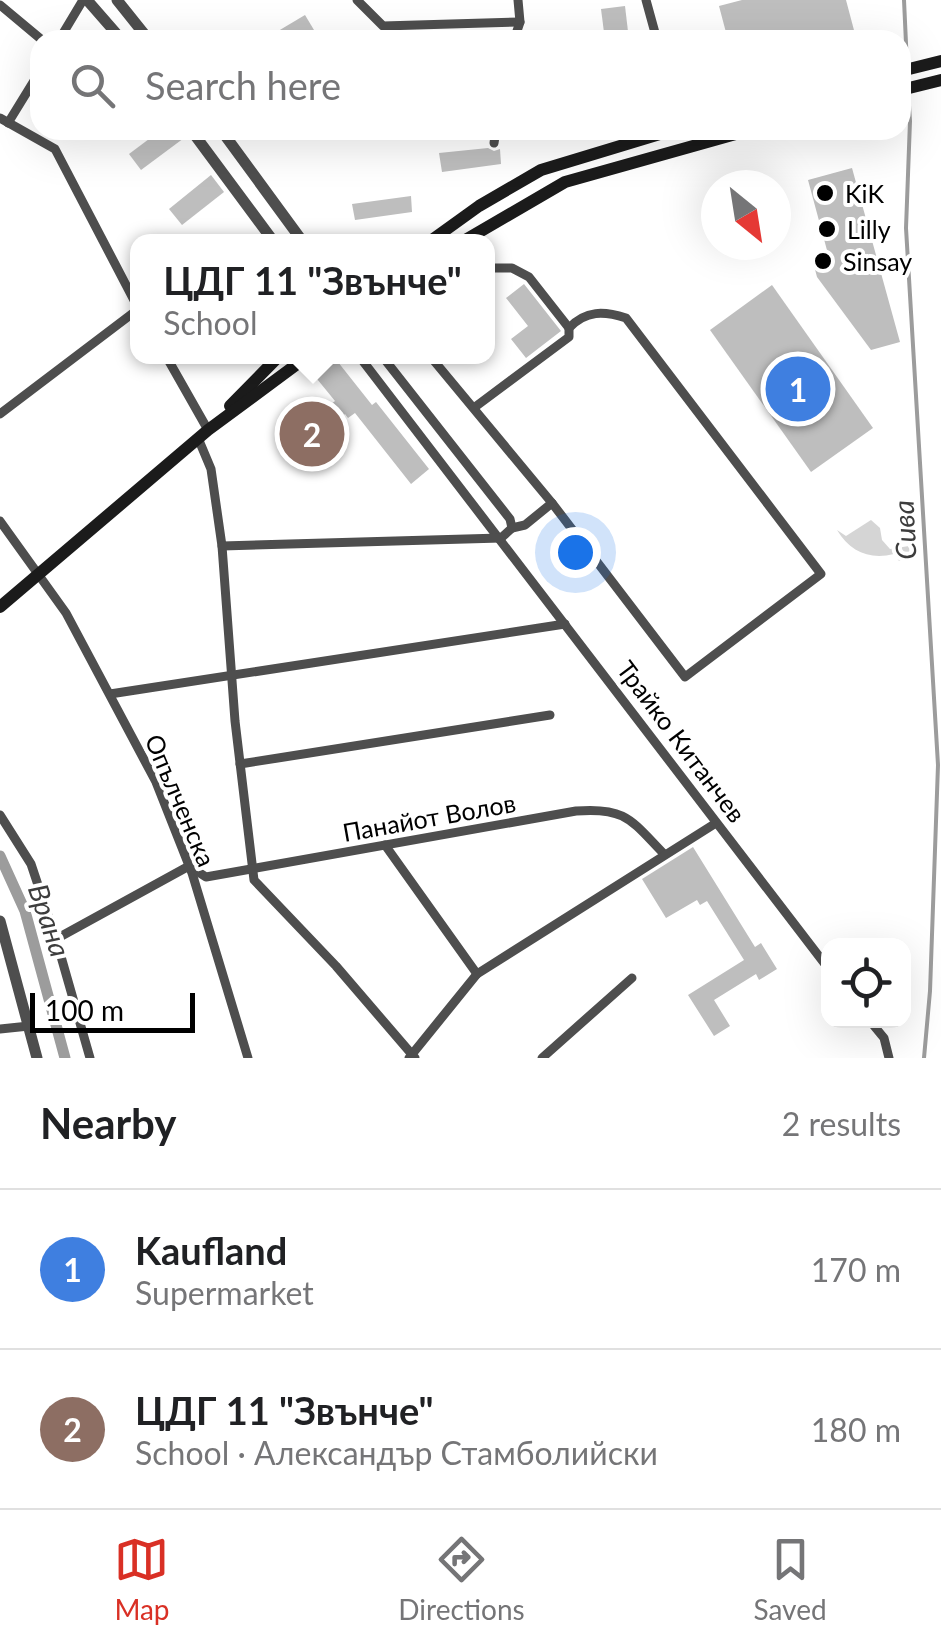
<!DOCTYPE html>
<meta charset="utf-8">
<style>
:root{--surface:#fff;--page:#f2f2f2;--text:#202124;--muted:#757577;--line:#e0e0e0;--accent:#d93025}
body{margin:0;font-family:Lato,sans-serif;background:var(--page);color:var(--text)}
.controls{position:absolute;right:30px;bottom:30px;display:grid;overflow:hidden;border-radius:20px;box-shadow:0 10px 40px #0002}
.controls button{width:90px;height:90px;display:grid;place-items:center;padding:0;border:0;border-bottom:2px solid var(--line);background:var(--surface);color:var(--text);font:50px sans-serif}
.compass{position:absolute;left:701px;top:170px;width:90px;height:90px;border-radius:50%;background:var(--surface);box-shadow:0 10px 40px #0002;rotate:150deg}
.scale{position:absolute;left:30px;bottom:25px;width:165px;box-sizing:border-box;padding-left:10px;border:5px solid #000;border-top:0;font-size:28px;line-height:35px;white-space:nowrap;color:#000;-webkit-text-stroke:8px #fff;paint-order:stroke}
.you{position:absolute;left:575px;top:552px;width:35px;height:35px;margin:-25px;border:8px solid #fff;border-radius:50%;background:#1a73e8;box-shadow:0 0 0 15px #1a73e833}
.badge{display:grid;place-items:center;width:65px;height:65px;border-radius:50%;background:var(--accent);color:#fff;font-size:32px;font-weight:700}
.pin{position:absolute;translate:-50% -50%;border:5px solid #fff;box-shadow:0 2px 10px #0006}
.popup{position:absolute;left:130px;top:234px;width:365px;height:130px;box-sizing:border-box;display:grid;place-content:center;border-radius:20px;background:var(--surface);filter:drop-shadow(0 2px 8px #0005);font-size:32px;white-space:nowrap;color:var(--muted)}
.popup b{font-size:38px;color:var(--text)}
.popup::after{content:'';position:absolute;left:50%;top:100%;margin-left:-20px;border:20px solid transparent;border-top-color:var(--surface)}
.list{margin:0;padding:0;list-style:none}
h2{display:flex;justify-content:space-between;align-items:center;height:130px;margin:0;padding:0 40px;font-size:42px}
h2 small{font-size:32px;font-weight:400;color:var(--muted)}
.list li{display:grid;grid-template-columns:65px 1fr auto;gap:30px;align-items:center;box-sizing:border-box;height:160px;padding:0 40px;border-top:2px solid var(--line)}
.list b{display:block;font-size:38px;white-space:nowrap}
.list p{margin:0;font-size:32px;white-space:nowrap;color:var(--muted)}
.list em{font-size:32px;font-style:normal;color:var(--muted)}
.icon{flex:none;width:55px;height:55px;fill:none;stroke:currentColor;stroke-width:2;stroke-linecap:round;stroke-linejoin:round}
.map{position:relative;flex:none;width:941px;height:1058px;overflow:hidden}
.search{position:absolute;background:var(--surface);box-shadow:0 10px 40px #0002;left:30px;right:30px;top:30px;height:110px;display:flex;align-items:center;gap:25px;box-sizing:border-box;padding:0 35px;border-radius:30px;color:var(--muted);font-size:38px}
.sheet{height:450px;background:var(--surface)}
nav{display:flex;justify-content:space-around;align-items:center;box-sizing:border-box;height:140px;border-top:2px solid var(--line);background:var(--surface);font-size:28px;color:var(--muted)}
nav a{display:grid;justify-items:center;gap:5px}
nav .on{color:var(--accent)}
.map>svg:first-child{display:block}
</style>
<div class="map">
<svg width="941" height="1058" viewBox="0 0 941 1058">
<rect width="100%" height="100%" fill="#fff"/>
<path fill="#d5d5d5" d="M871 520 880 528 882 540 890 549 909 546 910 559 899 561 894 554C870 560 850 552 837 530L846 536Z"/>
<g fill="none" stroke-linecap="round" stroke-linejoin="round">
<g stroke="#9c9c9c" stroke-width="4">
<path d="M904 0 907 65"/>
<path d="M907 75 910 121 906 228 938 765 930 991 924 1058"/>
</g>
<path stroke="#9c9c9c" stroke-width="11" d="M0 856 25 911 65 1058"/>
</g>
<g fill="#bebebe">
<path d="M742 0H846L855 34 850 40H728L719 6Z"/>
<path d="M625 6 629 40H605L601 9Z"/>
<path d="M305 15 320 40H263Z"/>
<path d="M161 130H178L184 138 141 170 129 154Z"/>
<path d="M488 148 494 151 500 149 501 164 442 172 439 153Z"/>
<path d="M852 168 900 342 871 350 817 277 812 258 828 254 808 180Z"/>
<path d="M211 175 224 192 182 225 169 209Z"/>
<path d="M411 196 412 212 355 220 352 204Z"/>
<path d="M524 284 561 331 526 358 511 339 528 326 506 298Z"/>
<path d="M772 285 873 428 811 472 710 330Z"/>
<path d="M334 357 372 405 376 402 429 469 411 484 355 413 348 418 345 414 297 451 287 438 335 401 313 374Z"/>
<path d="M693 847 755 947 761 943 777 969 759 980 756 974 714 1000 730 1026 714 1036 688 995 744 960 707 901 700 905 697 900 666 918 642 879Z"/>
</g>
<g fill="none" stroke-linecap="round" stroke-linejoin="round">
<g stroke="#4e4e4e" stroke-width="9">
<path d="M357 0 383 26 520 22"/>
<path d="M646 0 657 40"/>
<path d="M0 5 42 40"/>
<path d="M59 40 83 0"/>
<path d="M514 40 520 22 518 0"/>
<path d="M0 118 55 149 137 306"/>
<path d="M8 123 40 71"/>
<path d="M494 143 496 130"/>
<path d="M166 356 208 430"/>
<path d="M359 356 828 968"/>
<path d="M382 356 510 519 512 528 501 538"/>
<path d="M430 356 552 503 685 677 821 574 626 318C604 311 586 310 569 328L529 277 512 268H487"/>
<path d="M475 407 569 337V328"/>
<path d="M0 414 137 310"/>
<path d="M198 438 211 469 222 546 235 721 254 880 336 966 415 1058"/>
<path d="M0 521 66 613 156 782 192 873 248 1058"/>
<path d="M512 528 525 525 552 503"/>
<path d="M222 546 501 538"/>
<path d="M110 694 565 624"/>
<path d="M240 764 550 715"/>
<path d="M0 815 31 864 56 939 189 866 206 877 576 811C626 807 631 820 664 854"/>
<path d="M385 845 477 974"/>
<path d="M56 939 90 1058"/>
<path d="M870 1021 884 1038 889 1058"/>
<path d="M0 1029 29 1026"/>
<path d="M409 1058 477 974 716 823"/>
<path d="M542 1058 632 978"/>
</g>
<g stroke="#4e4e4e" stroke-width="11">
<path d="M87 0 122 40"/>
<path d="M117 0 149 40"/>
<path d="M191 130 274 242"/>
<path d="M221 130 303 242"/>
<path d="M0 921 37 1058"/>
</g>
<g stroke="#1b1b1b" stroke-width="12">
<path d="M901 71 941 61"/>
<path d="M901 90 941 80"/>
<path d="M429 242 479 206 541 170 673 130"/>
<path d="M462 242 565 182 750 130"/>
<path d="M230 406 279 356"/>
<path d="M0 607 208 430 308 356"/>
</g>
</g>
<g fill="#000" stroke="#fff" stroke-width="4">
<circle cx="825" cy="193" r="10"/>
<circle cx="827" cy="229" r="10"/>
<circle cx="823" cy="261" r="10"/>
</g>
<g text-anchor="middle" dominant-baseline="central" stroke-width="8" stroke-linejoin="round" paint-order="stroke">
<g font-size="25" fill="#000" stroke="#fff" text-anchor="start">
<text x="845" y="193">KiK</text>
<text x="847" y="229">Lilly</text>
<text x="843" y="261">Sinsay</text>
</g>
<g font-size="25" fill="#000" stroke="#fff">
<text transform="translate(682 741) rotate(53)">Трайко Китанчев</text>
<text transform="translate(181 800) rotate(67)">Опълченска</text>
<text transform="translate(429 817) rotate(-10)">Панайот Волов</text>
</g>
<g font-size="28" font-style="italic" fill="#3d3d3d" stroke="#fff">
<text transform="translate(904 530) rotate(-93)">Сива</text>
<text transform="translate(50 920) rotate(71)">Врана</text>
</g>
</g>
</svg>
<div class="controls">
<button><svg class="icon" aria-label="locate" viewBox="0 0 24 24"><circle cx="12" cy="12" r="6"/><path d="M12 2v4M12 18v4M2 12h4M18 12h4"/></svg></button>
</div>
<svg class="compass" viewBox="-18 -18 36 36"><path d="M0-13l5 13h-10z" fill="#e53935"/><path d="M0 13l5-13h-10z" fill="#757577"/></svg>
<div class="scale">100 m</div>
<div class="you"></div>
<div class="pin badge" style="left:798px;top:389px;background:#3f7fe0">1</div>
<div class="pin badge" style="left:312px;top:434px;background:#8d6e63">2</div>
<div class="popup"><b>ЦДГ 11 &quot;Звънче&quot;</b>School</div>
<div class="search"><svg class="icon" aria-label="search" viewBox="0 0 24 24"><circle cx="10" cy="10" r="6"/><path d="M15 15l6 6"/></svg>Search here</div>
</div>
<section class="sheet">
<h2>Nearby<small>2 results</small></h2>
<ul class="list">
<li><span class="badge" style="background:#3f7fe0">1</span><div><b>Kaufland</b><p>Supermarket</p></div><em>170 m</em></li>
<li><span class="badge" style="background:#8d6e63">2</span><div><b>ЦДГ 11 &quot;Звънче&quot;</b><p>School · Александър Стамболийски</p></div><em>180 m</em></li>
</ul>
</section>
<nav>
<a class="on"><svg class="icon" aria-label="map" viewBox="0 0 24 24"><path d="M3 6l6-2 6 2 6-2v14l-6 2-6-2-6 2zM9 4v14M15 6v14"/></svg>Map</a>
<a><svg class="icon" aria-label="directions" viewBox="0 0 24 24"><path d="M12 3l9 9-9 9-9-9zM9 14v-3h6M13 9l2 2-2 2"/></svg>Directions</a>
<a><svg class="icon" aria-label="saved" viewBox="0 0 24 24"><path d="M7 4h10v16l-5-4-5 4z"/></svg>Saved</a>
</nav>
